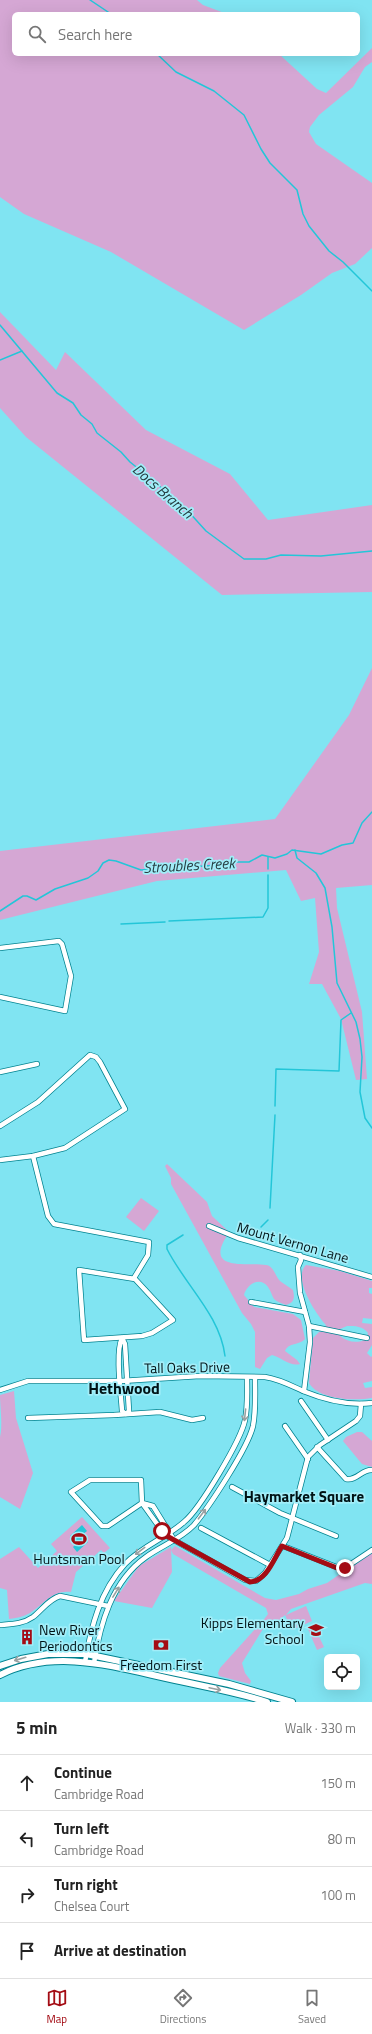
<!DOCTYPE html>
<meta charset="utf-8">
<style>
:root{--surface:#fff;--page:#f2f2f2;--text:#222;--muted:#767676;--line:#e0e0e0;--accent:#a40c14}
body{margin:0;font-family:"Titillium Web",sans-serif;background:var(--page);color:var(--text)}
.controls{position:absolute;right:12px;bottom:12px;display:grid;overflow:hidden;border-radius:6px;box-shadow:0 4px 16px #0002}
.controls button{width:36px;height:36px;display:grid;place-items:center;padding:0;border:0;border-bottom:1px solid var(--line);background:var(--surface);color:var(--text);font:20px sans-serif}
.stop{position:absolute;width:12px;height:12px;margin:-9px;border:3px solid #a40c14;border-radius:50%;background:#fff}
.stop.end{background:#a40c14;border-color:#fff;box-shadow:0 1px 4px #0008}
.list{margin:0;padding:0;list-style:none}
h2{display:flex;justify-content:space-between;align-items:center;height:52px;margin:0;padding:0 16px;font-size:17px}
h2 small{font-size:13px;font-weight:400;color:var(--muted)}
.list li{display:grid;grid-template-columns:26px 1fr auto;gap:12px;align-items:center;box-sizing:border-box;height:56px;padding:0 16px;border-top:1px solid var(--line)}
.list b{display:block;font-size:15px;white-space:nowrap}
.list p{margin:0;font-size:13px;white-space:nowrap;color:var(--muted)}
.list em{font-size:13px;font-style:normal;color:var(--muted)}
.icon{flex:none;width:22px;height:22px;fill:none;stroke:currentColor;stroke-width:2;stroke-linecap:round;stroke-linejoin:round}
.map{position:relative;flex:none;width:372px;height:1702px;overflow:hidden}
.search{position:absolute;background:var(--surface);box-shadow:0 4px 16px #0002;left:12px;right:12px;top:12px;height:44px;display:flex;align-items:center;gap:10px;box-sizing:border-box;padding:0 14px;border-radius:6px;color:var(--muted);font-size:15px}
.sheet{height:276px;background:var(--surface)}
nav{display:flex;justify-content:space-around;align-items:center;box-sizing:border-box;height:56px;border-top:1px solid var(--line);background:var(--surface);font-size:11px;color:var(--muted)}
nav a{display:grid;justify-items:center;gap:2px}
nav .on{color:var(--accent)}
.map>svg:first-child{display:block}
</style>
<div class="map">
<svg width="372" height="1702" viewBox="0 0 372 1702">
<rect width="100%" height="100%" fill="#80e4f2"/>
<g fill="#d5a7d4" fill-rule="evenodd">
<path d="M0 0H197L203 5 227 14H14V54H279L317 89 326 93 372 48V62L365 67 353 87 319 115 310 127 309 132 316 144 372 183V248L355 264 332 273 301 295 244 330 111 252 24 214 0 197Z"/>
<path d="M0 312 56 370 65 352 146 430 230 474 268 520 372 505V592L222 595 26 437 0 408Z"/>
<path d="M372 668V885L336 888 337 908 362 1012 367 1079 356 1080 341 1019 322 984H309L319 952 315 898 301 901 286 870 157 881 0 920V851L275 819 349 715Z"/>
<path d="M167 1164 207 1202 212 1216 227 1230 228 1234C203 1272 246 1262 266 1265 274 1266 275 1276 280 1281 284 1284 289 1287 293 1290 295 1298 294 1303 286 1305 282 1303 277 1302 274 1299 272 1296 271 1291 268 1287 260 1276 247 1284 244 1295L254 1307 293 1314 301 1320 305 1339C298 1346 289 1342 285 1351L297 1360 300 1364C290 1367 281 1357 272 1355L267 1358 260 1369 255 1367V1332L251 1324 242 1313 171 1184V1178L165 1166Z"/>
<path d="M141 1198 159 1211 144 1231 126 1217Z"/>
<path d="M306 1265 340 1271 372 1281V1288H369V1293L372 1294V1319L363 1318 362 1323 372 1324V1345L367 1353 371 1357 372 1356V1381L363 1383 365 1388 372 1387V1398C355 1401 319 1400 309 1383L313 1338 319 1332 324 1331 326 1325C316 1314 292 1278 306 1265ZM347 1326C355 1326 363 1326 368 1333L366 1339C358 1344 347 1342 340 1336V1329Z"/>
<path d="M14 1391 16 1418 33 1473 20 1509 0 1497V1437C3 1426 0 1407 0 1395Z"/>
<path d="M357 1432H362L372 1441V1467L362 1464 343 1441 346 1437Z"/>
<path d="M82 1517 110 1548 104 1553 101 1550 76 1572 71 1592C51 1590 45 1604 30 1613 23 1617 16 1618 9 1619L7 1590 0 1588V1559L19 1547 38 1568 57 1551 51 1544Z"/>
<path d="M175 1546 265 1598 276 1600 299 1594 308 1589 327 1583 372 1552V1584L365 1583 291 1609 286 1615 306 1606 312 1621 292 1630 285 1615 278 1621 266 1624 242 1663 245 1673 251 1681 250 1684 219 1676 218 1673 220 1668 265 1618 268 1614 266 1608 173 1554 171 1550Z"/>
<path d="M171 1547 172 1572 152 1608 114 1601 139 1566Z"/>
<path d="M313 1624 324 1647 317 1650 307 1627Z"/>
</g>
<path fill="#23c6d8" d="M82 1525 87 1531 82 1535 88 1542 77 1552 73 1547 77 1543 70 1536Z"/>
<g fill="none" stroke-linecap="round" stroke-linejoin="round">
<g stroke="#23c6d8" stroke-width="1.5">
<path d="M90 0 111 14"/>
<path d="M157 54 176 72 214 91 244 115 261 149 270 163 297 190 303 214 309 226 329 251 343 262 372 291"/>
<path d="M0 325 57 393 73 403 81 415 92 424 97 433 121 452 130 462 155 482 184 509 187 510 206 531 244 559H266L281 555 321 556 372 551"/>
<path d="M0 360 22 351"/>
<path d="M295 850 297 858 316 873 325 888 332 927 337 983 356 1022 360 1039 362 1057 360 1092 365 1118 372 1128"/>
<path d="M268 869V857"/>
<path d="M0 911 23 896H27L36 900 55 889 88 878 98 871 103 863 109 860 116 861 141 870 163 868 170 865 188 867 220 865 228 862H249L262 855 275 858 287 854 292 850 321 854 342 845 353 843 362 823 372 812"/>
<path d="M169 921 263 917 268 908V875"/>
<path d="M121 924 165 922"/>
<path d="M275 1106 276 1069 339 1071 341 1020 351 1013"/>
<path d="M270 1208 275 1115"/>
<path d="M261 1227 268 1220"/>
<path d="M183 1235 167 1245V1249C185 1285 220 1315 225 1356"/>
</g>
<g stroke="#008390" stroke-width="6">
<g id="minor">
<path d="M0 948 59 941 62 944 71 976 65 1011 0 997"/>
<path d="M0 1072 37 1064"/>
<path d="M0 1126 38 1102 90 1055 96 1057 100 1062 125 1109 65 1148 33 1156 0 1160"/>
<path d="M33 1156 48 1216 54 1224 149 1242 148 1255 134 1278"/>
<path d="M209 1226 238 1238 372 1277"/>
<path d="M300 1255 301 1260 298 1267 300 1293 309 1326 310 1342 304 1391"/>
<path d="M79 1270 135 1279 173 1320 152 1333 142 1336 84 1340Z"/>
<path d="M251 1302 305 1312"/>
<path d="M309 1326 367 1338"/>
<path d="M122 1338 125 1344 129 1411 126 1414 122 1411C121 1394 115 1352 122 1338Z"/>
<path d="M0 1390 28 1381H121L200 1376 265 1377C279 1379 290 1385 303 1391 325 1400 348 1406 372 1403"/>
<path d="M301 1401 328 1440"/>
<path d="M28 1418 114 1415 160 1412 192 1420 203 1418"/>
<path d="M285 1426 308 1459"/>
<path d="M317 1447 346 1479C357 1481 362 1469 372 1470"/>
<path d="M232 1487 280 1513 336 1536"/>
<path d="M201 1528 270 1565"/>
<path d="M174 1540 153 1506 142 1503 108 1526H102L71 1492 90 1480H141L142 1503 165 1535 245 1580 256 1581 265 1573 287 1538 308 1457 320 1445 356 1421 360 1416 361 1404"/>
<path d="M283 1546 339 1568 348 1566 372 1550"/>
<path d="M0 1625C12 1624 23 1624 33 1617 42 1610 49 1599 60 1596L108 1606"/>
<path d="M85 1662C91 1627 100 1591 125 1564 142 1546 166 1538 184 1522 200 1509 241 1440 245 1420 248 1406 247 1392 247 1378"/>
<path d="M94 1663C100 1624 112 1581 146 1557 161 1546 181 1539 194 1525 209 1507 248 1448 253 1426 256 1411 255 1393 255 1378"/>
</g>
</g>
<g stroke="#008390" stroke-width="8">
<g id="major">
<path d="M0 1666 21 1659 48 1654H86L229 1684 292 1702"/>
<path d="M0 1675C56 1647 118 1668 175 1680 206 1687 237 1692 267 1702"/>
</g>
</g>
<use href="#minor" stroke="#fff" stroke-width="4.5"/>
<use href="#major" stroke="#fff" stroke-width="6"/>
</g>
<defs><path id="oneway-shaft" d="M-6 0H5M1.5-3L5.5 0L1.5 3" fill="none" stroke-width="1.6" stroke-linecap="round" stroke-linejoin="round"/></defs>
<g stroke="#99a0a1">
<use href="#oneway-shaft" transform="translate(245 1415) rotate(96)"/>
<use href="#oneway-shaft" transform="translate(202 1514) rotate(-53)"/>
<use href="#oneway-shaft" transform="translate(140 1551) rotate(143)"/>
<use href="#oneway-shaft" transform="translate(116 1592) rotate(-58)"/>
<use href="#oneway-shaft" transform="translate(20 1659) rotate(164)"/>
<use href="#oneway-shaft" transform="translate(215 1689) rotate(12)"/>
</g>
<g fill="none" stroke-linecap="round" stroke-linejoin="round">
<path stroke="#a40c14" stroke-width="5" d="M162 1531 165 1535 250 1582C267 1581 274 1558 282 1546L337 1568H345"/>
</g>
<defs>
<g id="stadium-bare" transform="scale(1.2)"><path d="M0-5a6.5 5 0 1 0 0 10a6.5 5 0 1 0 0-10ZM-3.5-1.8h7v3.6h-7Z" fill="#a40c14" stroke="#a1eef9" stroke-width="2.5" paint-order="stroke"/></g>
<g id="school-bare" transform="scale(1.2)"><path d="M0-5L7-2L0 1L-7-2ZM-4 1L0 2.5L4 1V4Q0 6-4 4Z" fill="#a40c14" stroke="#a1eef9" stroke-width="2.5" paint-order="stroke"/></g>
<g id="building-bare" transform="scale(1.2)"><path d="M-4-6H4V6H1V3H-1V6H-4ZM-2.5-4.3h1.7v1.8h-1.7ZM.8-4.3h1.7v1.8H.8ZM-2.5-1h1.7V.8h-1.7ZM.8-1h1.7V.8H.8Z" fill="#a40c14" stroke="#a1eef9" stroke-width="2.5" paint-order="stroke"/></g>
<g id="bank-bare" transform="scale(1.2)"><path d="M-6-4H6V4H-6ZM0-2.3a2.3 2.3 0 1 0 0 4.6a2.3 2.3 0 1 0 0-4.6Z" fill="#a40c14" stroke="#a1eef9" stroke-width="2.5" paint-order="stroke"/></g>
</defs>
<g fill-rule="evenodd">
<use href="#stadium-bare" x="79" y="1539"/>
<use href="#school-bare" x="316" y="1630"/>
<use href="#building-bare" x="27" y="1637"/>
<use href="#bank-bare" x="161" y="1645"/>
</g>
<g text-anchor="middle" dominant-baseline="central" stroke-width="3.5" stroke-linejoin="round" paint-order="stroke">
<g font-size="14" fill="#001215" stroke="#a1eef9">
<text transform="translate(293 1242) rotate(16)">Mount Vernon Lane</text>
<text transform="translate(187 1367) rotate(-1)">Tall Oaks Drive</text>
</g>
<g font-size="14" fill="#001215" stroke="#a1eef9">
<text x="79" y="1558">Huntsman Pool</text>
<text x="304" y="1622" text-anchor="end">Kipps Elementary<tspan x="304" dy="16">School</tspan></text>
<text x="39" y="1629" text-anchor="start">New River<tspan x="39" dy="16">Periodontics</tspan></text>
<text x="161" y="1664">Freedom First</text>
</g>
<g font-size="15" font-style="italic" fill="#253d41" stroke="#a1eef9">
<text transform="translate(163 491) rotate(41)">Docs Branch</text>
<text transform="translate(189 865) rotate(-3)">Stroubles Creek</text>
</g>
<g font-size="15" font-weight="bold" fill="#001215" stroke="#a1eef9">
<text x="304" y="1496">Haymarket Square</text>
</g>
<g font-size="16" font-weight="bold" fill="#001215" stroke="#a1eef9">
<text x="124" y="1388">Hethwood</text>
</g>
</g>
</svg>
<div class="controls">
<button><svg class="icon" aria-label="locate" viewBox="0 0 24 24"><circle cx="12" cy="12" r="6"/><path d="M12 2v4M12 18v4M2 12h4M18 12h4"/></svg></button>
</div>
<div class="stop" style="left:162px;top:1531px"></div>
<div class="stop end" style="left:345px;top:1568px"></div>
<div class="search"><svg class="icon" aria-label="search" viewBox="0 0 24 24"><circle cx="10" cy="10" r="6"/><path d="M15 15l6 6"/></svg>Search here</div>
</div>
<section class="sheet">
<h2>5 min<small>Walk · 330 m</small></h2>
<ul class="list">
<li><svg class="icon" aria-label="ahead" viewBox="0 0 24 24"><path d="M12 20V5M6 11l6-6 6 6"/></svg><div><b>Continue</b><p>Cambridge Road</p></div><em>150 m</em></li>
<li><svg class="icon" aria-label="left" viewBox="0 0 24 24"><path d="M17 20v-9H6M10 6l-5 5 5 5"/></svg><div><b>Turn left</b><p>Cambridge Road</p></div><em>80 m</em></li>
<li><svg class="icon" aria-label="right" viewBox="0 0 24 24"><path d="M7 20v-9h11M14 6l5 5-5 5"/></svg><div><b>Turn right</b><p>Chelsea Court</p></div><em>100 m</em></li>
<li><svg class="icon" aria-label="arrive" viewBox="0 0 24 24"><path d="M6 21V4h12l-3 4 3 4H6"/></svg><div><b>Arrive at destination</b></div></li>
</ul>
</section>
<nav>
<a class="on"><svg class="icon" aria-label="map" viewBox="0 0 24 24"><path d="M3 6l6-2 6 2 6-2v14l-6 2-6-2-6 2zM9 4v14M15 6v14"/></svg>Map</a>
<a><svg class="icon" aria-label="directions" viewBox="0 0 24 24"><path d="M12 3l9 9-9 9-9-9zM9 14v-3h6M13 9l2 2-2 2"/></svg>Directions</a>
<a><svg class="icon" aria-label="saved" viewBox="0 0 24 24"><path d="M7 4h10v16l-5-4-5 4z"/></svg>Saved</a>
</nav>
